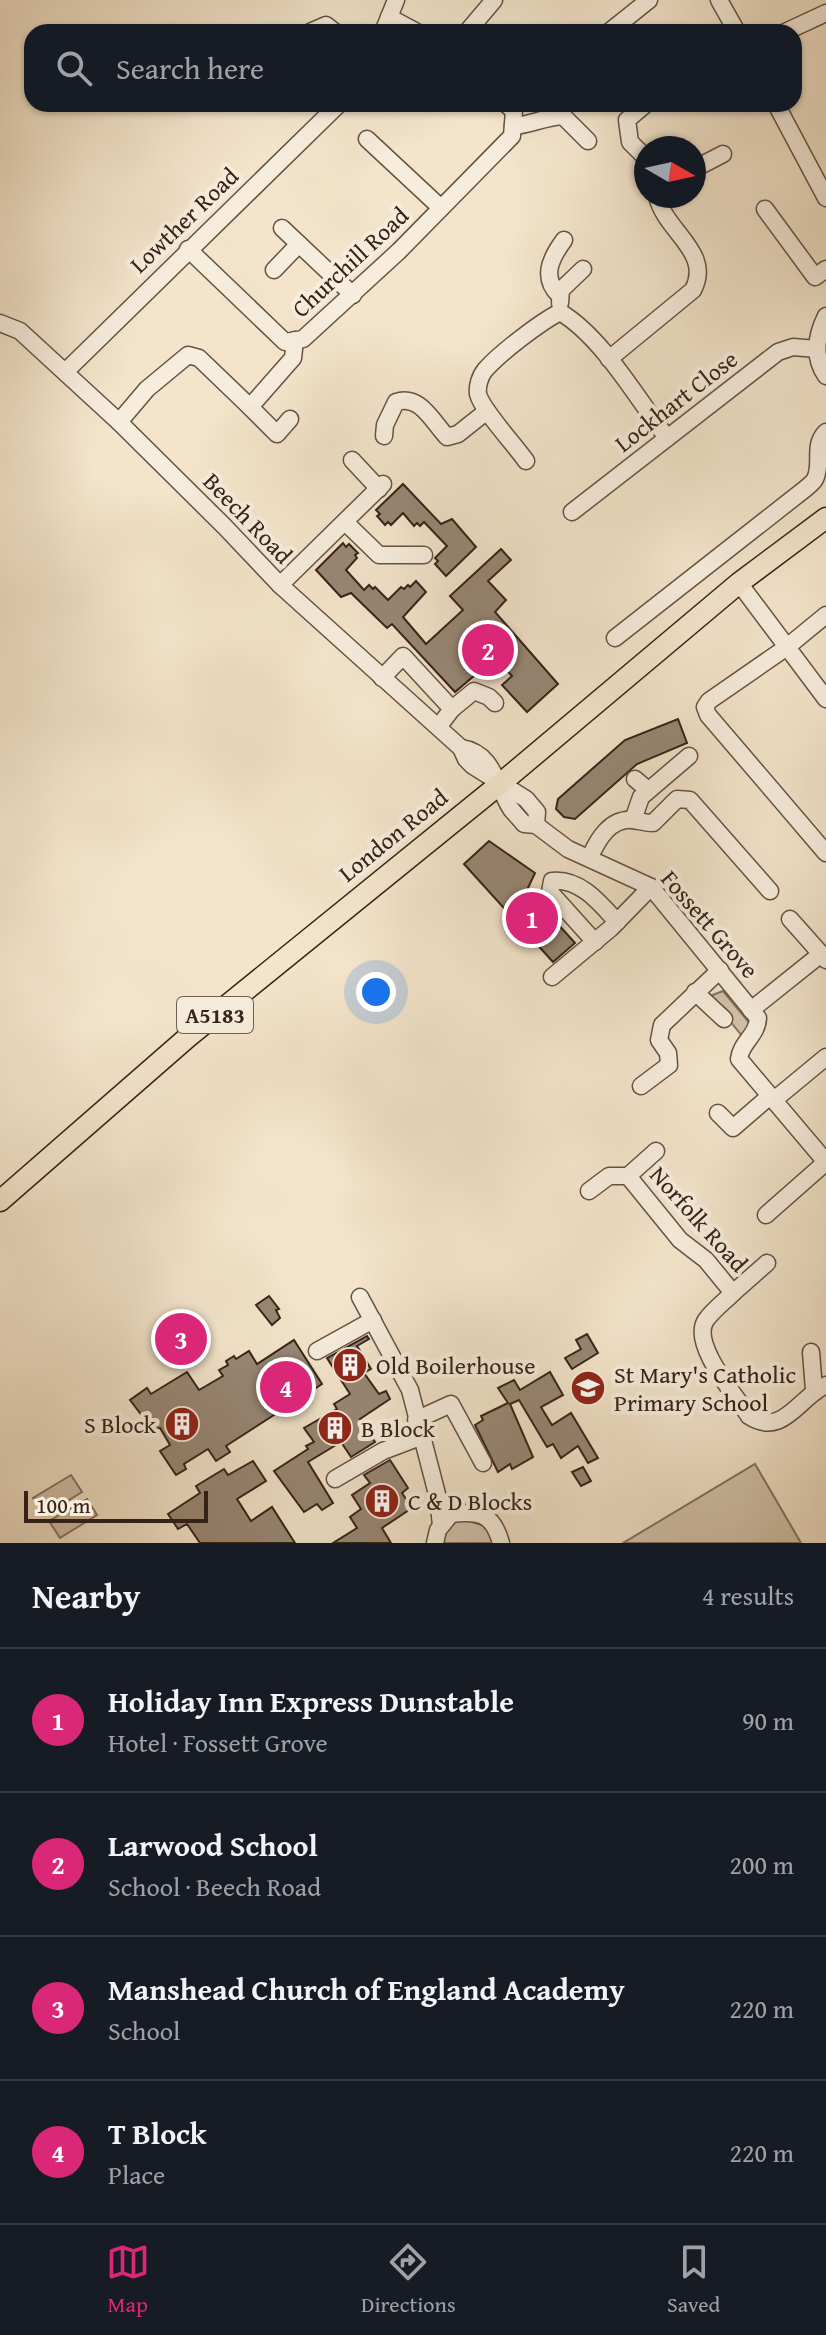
<!DOCTYPE html>
<meta charset="utf-8">
<style>
:root{--surface:#171b24;--page:#242831;--text:#f1f3f6;--muted:#9ea1a6;--line:#363941;--accent:#db2777}
body{margin:0;font-family:"Gentium Book Plus",serif;background:var(--page);color:var(--text)}
.compass{position:absolute;left:634px;top:136px;width:72px;height:72px;border-radius:50%;background:var(--surface);box-shadow:0 2px 6px #0004;rotate:99deg}
.scale{position:absolute;left:24px;bottom:20px;width:184px;box-sizing:border-box;padding-left:8px;border:4px solid #352317;border-top:0;font-size:22px;line-height:28px;white-space:nowrap;color:#352317;-webkit-text-stroke:6px #f7eddd;paint-order:stroke}
.you{position:absolute;left:376px;top:992px;width:28px;height:28px;margin:-20px;border:6px solid #fff;border-radius:50%;background:#1a73e8;box-shadow:0 0 0 12px #1a73e833}
.badge{display:grid;place-items:center;width:52px;height:52px;border-radius:50%;background:var(--accent);color:#fff;font-size:26px;font-weight:700}
.pin{position:absolute;translate:-50% -50%;border:4px solid #fff;box-shadow:0 2px 8px #0006}
.list{margin:0;padding:0;list-style:none}
h2{display:flex;justify-content:space-between;align-items:center;height:104px;margin:0;padding:0 32px;font-size:34px}
h2 small{font-size:26px;font-weight:400;color:var(--muted)}
.list li{display:grid;grid-template-columns:52px 1fr auto;gap:24px;align-items:center;box-sizing:border-box;height:144px;padding:0 32px;border-top:2px solid var(--line)}
.list b{display:block;font-size:30px;white-space:nowrap}
.list p{margin:0;font-size:26px;white-space:nowrap;color:var(--muted)}
.list em{font-size:26px;font-style:normal;color:var(--muted)}
.icon{flex:none;width:44px;height:44px;fill:none;stroke:currentColor;stroke-width:2;stroke-linecap:round;stroke-linejoin:round}
.map{position:relative;flex:none;width:826px;height:1543px;overflow:hidden}
.search{position:absolute;background:var(--surface);box-shadow:0 2px 6px #0004;left:24px;right:24px;top:24px;height:88px;display:flex;align-items:center;gap:20px;box-sizing:border-box;padding:0 28px;border-radius:24px;color:var(--muted);font-size:30px}
.sheet{height:680px;background:var(--surface)}
nav{display:flex;justify-content:space-around;align-items:center;box-sizing:border-box;height:112px;border-top:2px solid var(--line);background:var(--surface);font-size:22px;color:var(--muted)}
nav a{display:grid;justify-items:center;gap:4px}
nav .on{color:var(--accent)}
.map>svg:first-child{display:block}
</style>
<div class="map">
<svg width="826" height="1543" viewBox="0 0 826 1543">
<rect width="100%" height="100%" fill="#f3e4cb"/>
<filter id="stains"><feTurbulence type="fractalNoise" baseFrequency=".0025" numOctaves="4"/><feColorMatrix values="0 0 0 0 .2 0 0 0 0 .09 0 0 0 0 .02 0 0 0 .5 -.17"/></filter>
<radialGradient id="worn" r=".72"><stop offset=".6" stop-color="#630" stop-opacity="0"/><stop offset="1" stop-color="#630" stop-opacity=".3"/></radialGradient>
<g fill="#d3c3ac" stroke="#847362" stroke-width="2">
<path d="M723 991 751 1025 742 1036 710 996Z"/>
<path d="M755 1464 801 1543H623Z"/>
<path d="M71 1475 82 1492 45 1515 33 1498Z"/>
<path d="M87 1499 97 1515 60 1538 49 1521Z"/>
<path d="M462 1519 485 1526 496 1543H441C444 1532 452 1523 462 1519Z"/>
</g>
<g fill="#988775" stroke="#352317" stroke-width="2">
<path d="M403 484 441 524 452 519 476 547 446 576 435 564 438 561 435 558 447 546 424 522 420 526 417 523 414 526 403 513 391 525 388 522 385 525 377 516 380 514 376 510Z"/>
<path d="M343 543 346 547 349 544 358 553 355 555 357 558 346 570 364 590 369 585 373 589 375 587 388 600 401 587 404 589 408 585 410 587 416 581 426 592 403 617 426 644 463 610 450 596 501 549 511 560 488 581 506 600 495 612 558 684 527 712 502 685 512 676 495 658 455 692 392 624 387 628 351 593 341 597 316 570Z"/>
<path d="M678 719 687 743 637 764 575 819 564 817 556 809 558 799 625 740Z"/>
<path d="M489 841 535 873 527 890 575 943 553 962 464 864Z"/>
<path d="M269 1296 279 1309 276 1310 280 1318 272 1325 256 1305Z"/>
<path d="M587 1334 598 1353 572 1369 565 1358 581 1349 576 1340Z"/>
<path d="M367 1336 369 1339 357 1346 371 1369 364 1373 379 1394 386 1391 390 1399 360 1419 375 1442 351 1457 341 1442 308 1462 333 1503 322 1510 317 1504 304 1512 274 1471 308 1449 306 1446 314 1442 304 1428 337 1409 334 1404 350 1394 327 1358Z"/>
<path d="M294 1340 322 1384 226 1446 230 1452 216 1461 208 1449 184 1464 186 1469 176 1475 160 1451 170 1445 160 1428 153 1430 130 1400 147 1388 151 1394 187 1372 199 1390 223 1376 219 1370 228 1365 226 1361 234 1356 236 1359 249 1351 257 1364Z"/>
<path d="M550 1372 563 1395 541 1407 552 1425 571 1413 598 1458 588 1463 578 1446 561 1458 553 1444 547 1447 519 1400 510 1404 533 1457 512 1469 510 1464 498 1472 475 1425 483 1420 481 1416 508 1403 498 1388 514 1380 520 1390Z"/>
<path d="M390 1460 408 1488 402 1493 412 1508 382 1528 391 1543H333L357 1528 350 1517 361 1509 352 1495 370 1483 364 1475Z"/>
<path d="M253 1461 266 1481 237 1499 251 1521 272 1507 295 1543H200L187 1524 178 1529 168 1514 200 1493 196 1486 224 1469 228 1475Z"/>
<path d="M583 1467 591 1481 581 1486 572 1472Z"/>
</g>
<g fill="none" stroke-linecap="round" stroke-linejoin="round">
<g stroke="#645344" stroke-width="19">
<g id="minor">
<path d="M719 0 737 32"/>
<path d="M389 17 417 32"/>
<path d="M310 32 326 25 335 32"/>
<path d="M383 32 396 0"/>
<path d="M467 32 494 0"/>
<path d="M609 32 649 0"/>
<path d="M785 32 826 13"/>
<path d="M646 104 627 120 630 142 646 158"/>
<path d="M776 104 826 198"/>
<path d="M513 126C531 125 544 117 563 116L588 141"/>
<path d="M367 139 441 208"/>
<path d="M694 169 723 154"/>
<path d="M765 209 815 277 826 269"/>
<path d="M282 228 353 295"/>
<path d="M188 249 285 342 303 339 399 251 512 136 514 111 506 104"/>
<path d="M274 270 299 244"/>
<path d="M560 296C541 278 550 259 564 240"/>
<path d="M560 303 561 290 583 269"/>
<path d="M826 316C816 336 813 357 826 376"/>
<path d="M0 323 20 331 119 422 225 527 280 585 461 748 466 759 473 766 526 799 537 812 536 825"/>
<path d="M609 359 693 290C713 252 665 232 657 196"/>
<path d="M65 372 339 104"/>
<path d="M290 419 277 434 250 407 293 358 295 340"/>
<path d="M119 422 147 389 188 355 199 358 250 407"/>
<path d="M384 436 385 425 396 402C420 394 432 421 447 437L458 434 487 411"/>
<path d="M352 460 379 489"/>
<path d="M526 461C515 445 482 410 478 394 477 386 480 376 485 370 500 353 539 323 560 312 602 337 637 398 667 438"/>
<path d="M572 512 778 352 793 347 817 349"/>
<path d="M345 522 379 555H424"/>
<path d="M739 583 826 699"/>
<path d="M280 585 383 484"/>
<path d="M826 615 787 647 709 701 705 707 708 715 826 853"/>
<path d="M615 638 805 489C808 486 813 483 815 479 823 463 812 446 826 432"/>
<path d="M382 678 403 656 452 709 439 726"/>
<path d="M452 709 474 691 489 697 495 703"/>
<path d="M461 748C494 753 496 786 511 809 515 814 520 819 524 824L536 825 568 849 651 887 758 1018C757 1036 741 1042 739 1059L826 1162"/>
<path d="M635 779 648 790"/>
<path d="M633 820 641 797 689 756"/>
<path d="M590 857C598 839 610 818 633 820 640 821 646 823 653 823L677 799 690 800 770 891"/>
<path d="M790 919 821 954"/>
<path d="M595 942 550 892 552 881C580 878 600 903 617 922"/>
<path d="M552 977 611 928 651 887"/>
<path d="M695 992 724 1019"/>
<path d="M751 1010 821 954 826 960"/>
<path d="M641 1086 669 1065 668 1053 659 1040 662 1025 720 970"/>
<path d="M774 1100 826 1057"/>
<path d="M718 1113 733 1128 770 1096"/>
<path d="M628 1176 680 1240 706 1260 733 1293C725 1301 713 1310 706 1320 690 1343 735 1395 749 1416 783 1438 798 1398 826 1385"/>
<path d="M589 1191 609 1176H628L656 1151"/>
<path d="M766 1215 826 1162"/>
<path d="M733 1293 767 1263"/>
<path d="M360 1297 410 1390 438 1498 441 1525"/>
<path d="M317 1351 373 1320"/>
<path d="M811 1352 814 1390"/>
<path d="M416 1420 451 1404 483 1463"/>
<path d="M335 1479 383 1451 420 1437"/>
<path d="M435 1543 438 1530 451 1514C479 1511 493 1513 501 1543"/>
</g>
</g>
<g stroke="#352317" stroke-width="23">
<path id="major" d="M0 1201 188 1037 500 784 739 583 826 518"/>
</g>
<use href="#minor" stroke="#f7eddd" stroke-width="16"/>
<use href="#major" stroke="#f3e4cb" stroke-width="20"/>
</g>
<defs>
<g id="building-disc" transform="scale(1.8)"><circle r="9.5" fill="#8f2418" stroke="#f7eddd"/><path d="M-4-6H4V6H1V3H-1V6H-4ZM-2.5-4.3h1.7v1.8h-1.7ZM.8-4.3h1.7v1.8H.8ZM-2.5-1h1.7V.8h-1.7ZM.8-1h1.7V.8H.8Z" fill="#fff"/></g>
<g id="school-disc" transform="scale(1.8)"><circle r="9.5" fill="#8f2418" stroke="#f7eddd"/><path d="M0-5L7-2L0 1L-7-2ZM-4 1L0 2.5L4 1V4Q0 6-4 4Z" fill="#fff"/></g>
</defs>
<g fill-rule="evenodd">
<use href="#building-disc" x="350" y="1365"/>
<use href="#school-disc" x="588" y="1388"/>
<use href="#building-disc" x="182" y="1424"/>
<use href="#building-disc" x="335" y="1428"/>
<use href="#building-disc" x="382" y="1501"/>
</g>
<g text-anchor="middle" dominant-baseline="central" stroke-width="8" stroke-linejoin="round" paint-order="stroke">
<rect fill="#f7eddd" stroke="#6f6052" stroke-width="2" x="177" y="997" width="76" height="36" rx="6"/>
<g font-size="22" font-weight="bold" fill="#352317">
<text x="215" y="1015">A5183</text>
</g>
<g font-size="24" fill="#352317" stroke="#f7eddd">
<text transform="translate(184 220) rotate(-44)">Lowther Road</text>
<text transform="translate(350 262) rotate(-43)">Churchill Road</text>
<text transform="translate(676 401) rotate(-38)">Lockhart Close</text>
<text transform="translate(248 518) rotate(46)">Beech Road</text>
<text transform="translate(393 835) rotate(-39)">London Road</text>
<text transform="translate(710 924) rotate(49)">Fossett Grove</text>
<text transform="translate(699 1219) rotate(48)">Norfolk Road</text>
</g>
<g font-size="24" fill="#352317" stroke="#f7eddd" text-anchor="start">
<text x="376" y="1365">Old Boilerhouse</text>
<text x="614" y="1374">St Mary's Catholic<tspan x="614" dy="28">Primary School</tspan></text>
<text x="156" y="1424" text-anchor="end">S Block</text>
<text x="361" y="1428">B Block</text>
<text x="408" y="1501">C &amp; D Blocks</text>
</g>
</g>
<rect width="100%" height="100%" filter="url(#stains)"/>
<rect width="100%" height="100%" fill="url(#worn)"/>
</svg>
<svg class="compass" viewBox="-18 -18 36 36"><path d="M0-13l5 13h-10z" fill="#e53935"/><path d="M0 13l5-13h-10z" fill="#9ea1a6"/></svg>
<div class="scale">100 m</div>
<div class="you"></div>
<div class="pin badge" style="left:532px;top:918px">1</div>
<div class="pin badge" style="left:488px;top:650px">2</div>
<div class="pin badge" style="left:181px;top:1339px">3</div>
<div class="pin badge" style="left:286px;top:1387px">4</div>
<div class="search"><svg class="icon" aria-label="search" viewBox="0 0 24 24"><circle cx="10" cy="10" r="6"/><path d="M15 15l6 6"/></svg>Search here</div>
</div>
<section class="sheet">
<h2>Nearby<small>4 results</small></h2>
<ul class="list">
<li><span class="badge">1</span><div><b>Holiday Inn Express Dunstable</b><p>Hotel · Fossett Grove</p></div><em>90 m</em></li>
<li><span class="badge">2</span><div><b>Larwood School</b><p>School · Beech Road</p></div><em>200 m</em></li>
<li><span class="badge">3</span><div><b>Manshead Church of England Academy</b><p>School</p></div><em>220 m</em></li>
<li><span class="badge">4</span><div><b>T Block</b><p>Place</p></div><em>220 m</em></li>
</ul>
</section>
<nav>
<a class="on"><svg class="icon" aria-label="map" viewBox="0 0 24 24"><path d="M3 6l6-2 6 2 6-2v14l-6 2-6-2-6 2zM9 4v14M15 6v14"/></svg>Map</a>
<a><svg class="icon" aria-label="directions" viewBox="0 0 24 24"><path d="M12 3l9 9-9 9-9-9zM9 14v-3h6M13 9l2 2-2 2"/></svg>Directions</a>
<a><svg class="icon" aria-label="saved" viewBox="0 0 24 24"><path d="M7 4h10v16l-5-4-5 4z"/></svg>Saved</a>
</nav>
